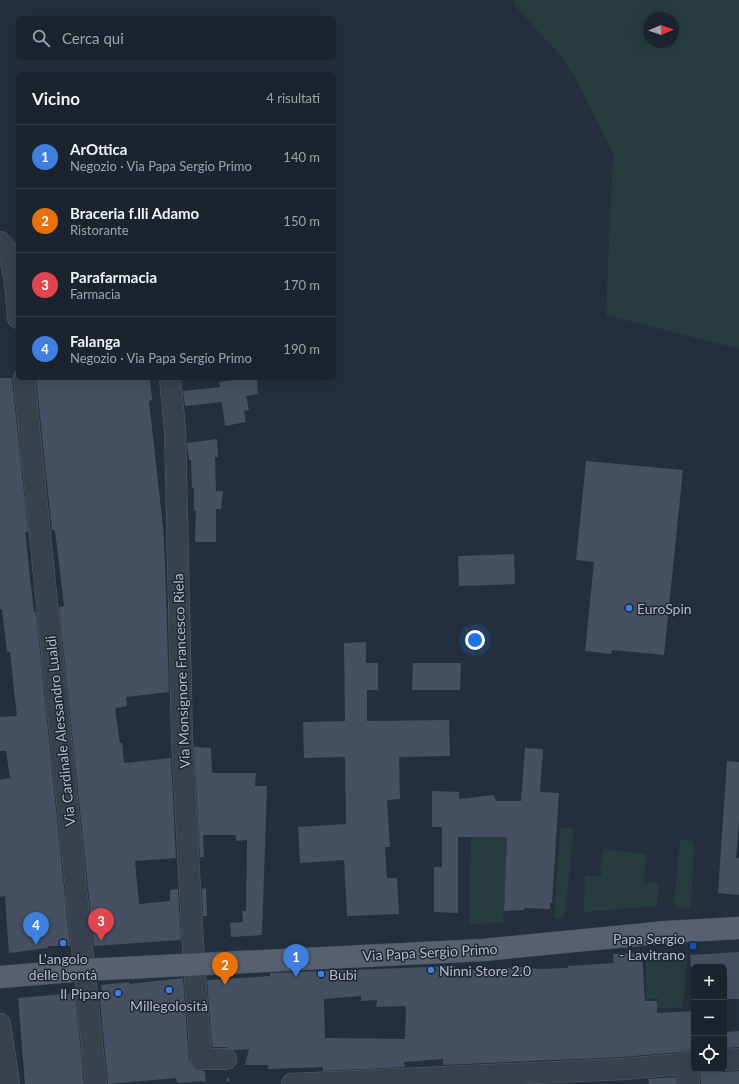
<!DOCTYPE html>
<html lang="it">
<meta charset="utf-8">
<style>
:root{--surface:#1b232e;--page:#282f3a;--text:#f1f3f6;--muted:#a0a4aa;--line:#39404a;--accent:#8ab4f8}
body{margin:0;font-family:Lato,sans-serif;background:var(--page);color:var(--text)}
.controls{position:absolute;right:12px;bottom:12px;display:grid;overflow:hidden;border-radius:6px;box-shadow:0 4px 16px #0002}
.controls button{width:36px;height:36px;display:grid;place-items:center;padding:0;border:0;border-bottom:1px solid var(--line);background:var(--surface);color:var(--text);font:20px sans-serif}
.compass{position:absolute;left:643px;top:12px;width:36px;height:36px;border-radius:50%;background:var(--surface);box-shadow:0 4px 16px #0002;rotate:88deg}
.you{position:absolute;left:475px;top:640px;width:14px;height:14px;margin:-10px;border:3px solid #fff;border-radius:50%;background:#1a73e8;box-shadow:0 0 0 6px #1a73e833}
.badge{display:grid;place-items:center;width:26px;height:26px;border-radius:50%;background:var(--accent);color:#fff;font-size:13px;font-weight:700}
.pin{position:absolute;translate:-50% -33px;filter:drop-shadow(0 1px 2px #0008)}
.pin::after{content:'';position:absolute;top:21px;width:14px;height:12px;background:inherit;clip-path:polygon(0 0,100% 0,50% 100%)}
.list{margin:0;padding:0;list-style:none}
h2{display:flex;justify-content:space-between;align-items:center;height:52px;margin:0;padding:0 16px;font-size:17px}
h2 small{font-size:13px;font-weight:400;color:var(--muted)}
.list li{display:grid;grid-template-columns:26px 1fr auto;gap:12px;align-items:center;box-sizing:border-box;height:64px;padding:0 16px;border-top:1px solid var(--line)}
.list b{display:block;font-size:15px;white-space:nowrap}
.list p{margin:0;font-size:13px;white-space:nowrap;color:var(--muted)}
.list em{font-size:13px;font-style:normal;color:var(--muted)}
.icon{flex:none;width:22px;height:22px;fill:none;stroke:currentColor;stroke-width:2;stroke-linecap:round;stroke-linejoin:round}
.map{position:relative;flex:none;width:739px;height:1084px;overflow:hidden}
.search{position:absolute;background:var(--surface);box-shadow:0 4px 16px #0002;left:16px;top:16px;width:320px;height:44px;display:flex;align-items:center;gap:10px;box-sizing:border-box;padding:0 14px;border-radius:6px;color:var(--muted);font-size:15px}
.panel{position:absolute;background:var(--surface);box-shadow:0 4px 16px #0002;left:16px;top:72px;width:320px;height:308px;border-radius:6px}
.map>svg:first-child{display:block}
</style>
<div class="map">
<svg width="739" height="1084" viewBox="0 0 739 1084">
<rect width="100%" height="100%" fill="#242f3e"/>
<g fill="#263c3f" fill-rule="evenodd">
<path d="M513 0H739V349L606 315 613 154 574 75 558 53 517 8ZM649 18H673V42H649Z"/>
<path d="M560 828 574 829 565 913 560 919H554Z"/>
<path d="M471 831 513 837 507 853 503 923 469 924Z"/>
<path d="M680 840 694 841 691 908 680 909 674 905Z"/>
<path d="M603 849 646 854 644 882 659 883 657 906 584 912 585 876H601Z"/>
<path d="M688 954 683 1007 657 1009 658 998 646 999V956Z"/>
</g>
<g fill="#455162" fill-rule="evenodd">
<path d="M0 378H12L28 532H25L34 612H36L70 946H48V948L9 953 5 896 0 897V780L10 778 6 751H0V717L17 716 10 652H7L2 609H0Z"/>
<path d="M36 378H150L152 400 149 401 163 527 165 563 169 692 126 697 127 706 115 708 120 743H122L124 763 171 758 176 858 135 861 139 904 170 901V890L178 889 181 940 94 946 59 607 64 606 55 530H52Z"/>
<path d="M248 378H257L258 394 246 396 249 410 244 411 246 422 225 426 222 402 185 406 183 391 220 387 219 382Z"/>
<path d="M217 439 218 457H215L216 491H223L221 509H216V542H195L196 510 194 511V488H192L191 460H189L187 443Z"/>
<path d="M586 461 683 470 664 655 612 650 611 654 585 651 594 562 576 560Z"/>
<path d="M514 554 515 584 459 586 458 556Z"/>
<path d="M366 642V663H378V690H367V721L449 720 450 756 399 757 400 799 387 800 390 847H385L387 878H397L399 914 347 916 344 860 300 863 298 827 346 824 345 757 304 758 303 722 345 721 344 643Z"/>
<path d="M413 663H461L460 690H412Z"/>
<path d="M194 747 211 748 212 773H256L255 786H267L262 935 231 937 230 923 243 922 242 911H246L247 840 236 841V835H203L204 857H200Z"/>
<path d="M525 748 543 749 540 792 559 793 552 903H550V909L524 908V910L504 911 507 837H458V913L434 912V867H442V827H432V791L459 792V799L494 795 496 801H521Z"/>
<path d="M727 761 739 762V821L736 858H739V895L718 893Z"/>
<path d="M206 888 207 916H203L202 889Z"/>
<path d="M739 952V999H724V967H691L690 955Z"/>
<path d="M642 953 645 1001H657V1013L694 1011V1051L622 1057 443 1065V1059L404 1062 405 1067 323 1071V1067L268 1069V1065H245L249 1049 233 1050 226 1047H212L207 980 270 976V973L455 966V971L512 968V966L539 969 568 968V966L614 963 613 954ZM361 996V1001L377 1000 376 1007 406 1006 405 1039 325 1038 324 999Z"/>
<path d="M183 978 189 1060 195 1069 205 1071 206 1081 177 1083 176 1078 108 1084 99 991H102L101 985 129 982V984Z"/>
<path d="M75 993 84 1084H25L18 998Z"/>
<path d="M739 1031V1047L724 1048V1032Z"/>
<path d="M704 1069H717L724 1072 739 1071V1084H701L700 1073Z"/>
<path d="M676 1077 677 1084H649L648 1079Z"/>
</g>
<g fill="none" stroke-linecap="round" stroke-linejoin="round">
<g stroke="#565f6c" stroke-width="22">
<g id="minor">
<path d="M0 242C16 255 16 299 18 318"/>
<path d="M24 378 96 1084"/>
<path d="M170 378 175 430 182 739 194 965 201 1059H226"/>
<path d="M0 1024 9 1084"/>
<path d="M724 1060 739 1059"/>
<path d="M687 1063 689 1084"/>
<path d="M292 1084 623 1069 694 1063"/>
</g>
</g>
<g stroke="#414a57" stroke-width="23">
<path id="major" d="M0 977 84 970 483 950 667 932 739 928"/>
</g>
<path stroke="#44595c" stroke-width="2.5" stroke-dasharray="3 3" stroke-linecap="butt" d="M228 1078 229 1084"/>
<use href="#minor" stroke="#38414e" stroke-width="21"/>
<use href="#major" stroke="#56606e" stroke-width="22"/>
</g>
<g fill="#3f7fe0" stroke="#1d2633" stroke-width="1.5">
<circle cx="629" cy="608" r="4"/>
<circle cx="63" cy="943" r="4"/>
<circle cx="431" cy="970" r="4"/>
<circle cx="321" cy="974" r="4"/>
<circle cx="169" cy="990" r="4"/>
<circle cx="118" cy="993" r="4"/>
</g>
<rect fill="#1a4fb4" stroke="#1d2633" stroke-width="1.5" x="689" y="942" width="8" height="8" rx="2"/>
<g text-anchor="middle" dominant-baseline="central" stroke-width="3" stroke-linejoin="round" paint-order="stroke">
<g font-size="14" fill="#b4bcc9" stroke="#1d2633" text-anchor="start">
<text x="637" y="608">EuroSpin</text>
<text x="685" y="938" text-anchor="end">Papa Sergio<tspan x="685" dy="16">- Lavitrano</tspan></text>
<text x="63" y="958" text-anchor="middle">L'angolo<tspan x="63" dy="16">delle bontà</tspan></text>
<text x="439" y="970">Ninnì Store 2.0</text>
<text x="329" y="974">Bubi</text>
<text x="110" y="993" text-anchor="end">Il Piparo</text>
<text x="169" y="1005" text-anchor="middle">Millegolosità</text>
</g>
<g font-size="14" fill="#b4bcc9" stroke="#1d2633">
<text transform="translate(181 671) rotate(-92)">Via Monsignore Francesco Riela</text>
<text transform="translate(60 731) rotate(-96)">Via Cardinale Alessandro Lualdi</text>
<text transform="translate(430 952) rotate(-3)">Via Papa Sergio Primo</text>
</g>
</g>
</svg>
<div class="controls">
<button>+</button>
<button>−</button>
<button><svg class="icon" aria-label="locate" viewBox="0 0 24 24"><circle cx="12" cy="12" r="6"/><path d="M12 2v4M12 18v4M2 12h4M18 12h4"/></svg></button>
</div>
<svg class="compass" viewBox="-18 -18 36 36"><path d="M0-13l5 13h-10z" fill="#e53935"/><path d="M0 13l5-13h-10z" fill="#a0a4aa"/></svg>
<div class="you"></div>
<div class="pin badge" style="left:296px;top:977px;background:#3f7fe0">1</div>
<div class="pin badge" style="left:225px;top:985px;background:#e8710a">2</div>
<div class="pin badge" style="left:101px;top:941px;background:#e0444e">3</div>
<div class="pin badge" style="left:36px;top:945px;background:#3f7fe0">4</div>
<div class="search"><svg class="icon" aria-label="search" viewBox="0 0 24 24"><circle cx="10" cy="10" r="6"/><path d="M15 15l6 6"/></svg>Cerca qui</div>
<section class="panel">
<h2>Vicino<small>4 risultati</small></h2>
<ul class="list">
<li><span class="badge" style="background:#3f7fe0">1</span><div><b>ArOttica</b><p>Negozio · Via Papa Sergio Primo</p></div><em>140 m</em></li>
<li><span class="badge" style="background:#e8710a">2</span><div><b>Braceria f.lli Adamo</b><p>Ristorante</p></div><em>150 m</em></li>
<li><span class="badge" style="background:#e0444e">3</span><div><b>Parafarmacia</b><p>Farmacia</p></div><em>170 m</em></li>
<li><span class="badge" style="background:#3f7fe0">4</span><div><b>Falanga</b><p>Negozio · Via Papa Sergio Primo</p></div><em>190 m</em></li>
</ul>
</section>
</div>
